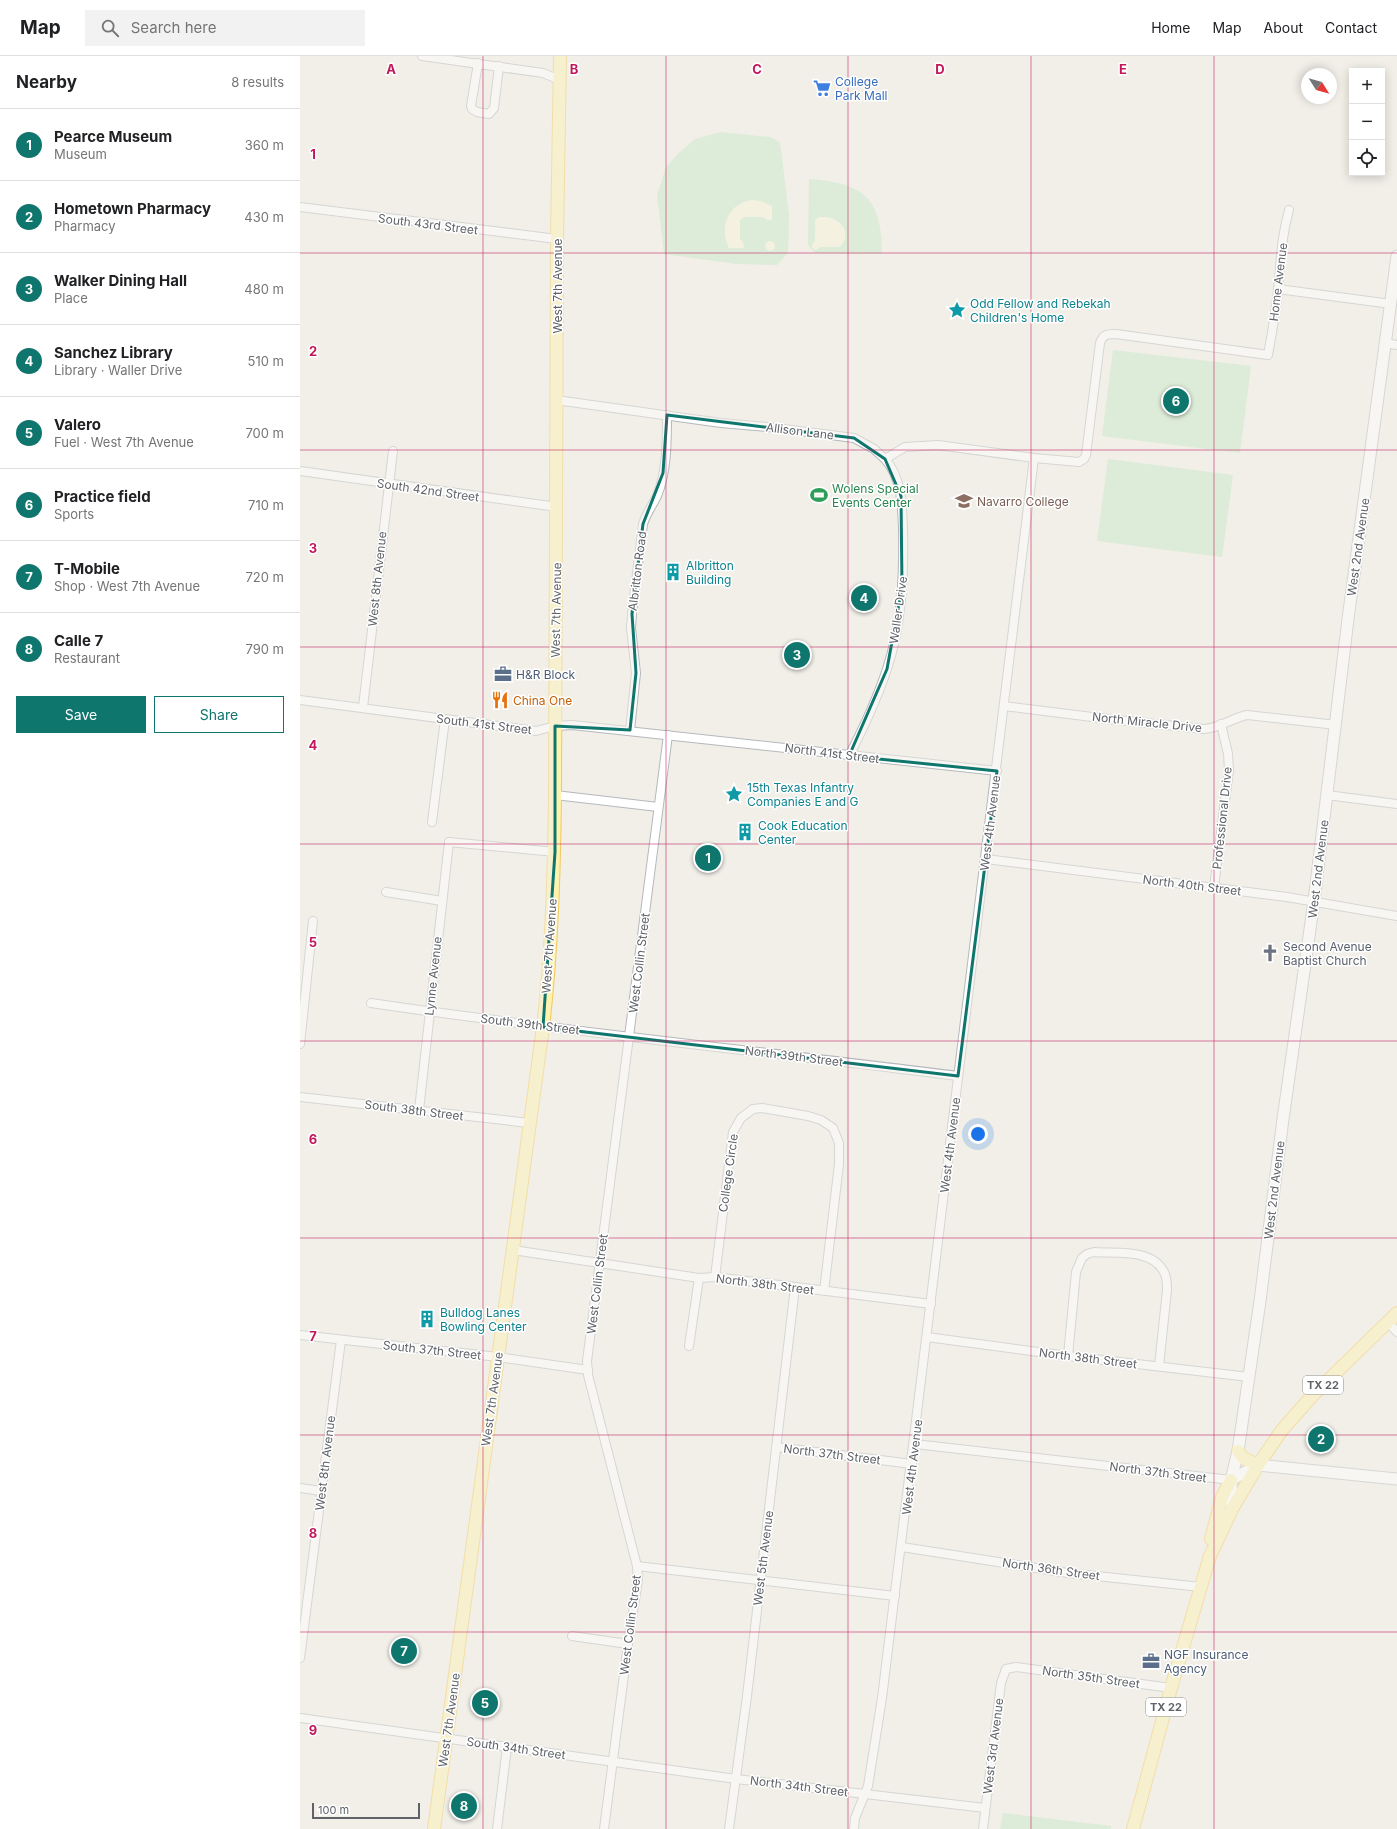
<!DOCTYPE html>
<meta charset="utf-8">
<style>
:root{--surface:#fff;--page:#f2f2f2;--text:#202124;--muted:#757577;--line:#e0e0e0;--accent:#0f766e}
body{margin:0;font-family:Inter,sans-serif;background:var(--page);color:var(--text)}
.controls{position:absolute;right:12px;top:12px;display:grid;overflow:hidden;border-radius:0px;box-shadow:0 2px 10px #0003}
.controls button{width:36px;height:36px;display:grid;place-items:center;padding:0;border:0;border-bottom:1px solid var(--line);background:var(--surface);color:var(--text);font:20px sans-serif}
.compass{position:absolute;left:1001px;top:12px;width:36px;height:36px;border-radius:50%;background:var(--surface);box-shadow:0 2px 10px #0003;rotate:127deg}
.scale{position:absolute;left:12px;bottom:10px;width:108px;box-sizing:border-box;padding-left:4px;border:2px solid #5f6368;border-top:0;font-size:11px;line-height:14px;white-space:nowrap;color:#5f6368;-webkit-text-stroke:3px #fff;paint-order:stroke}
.you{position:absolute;left:678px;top:1078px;width:14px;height:14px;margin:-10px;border:3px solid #fff;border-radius:50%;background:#1a73e8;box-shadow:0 0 0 6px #1a73e833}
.badge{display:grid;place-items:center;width:26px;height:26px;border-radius:50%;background:var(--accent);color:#fff;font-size:13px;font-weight:700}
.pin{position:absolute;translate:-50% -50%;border:2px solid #fff;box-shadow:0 1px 4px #0006}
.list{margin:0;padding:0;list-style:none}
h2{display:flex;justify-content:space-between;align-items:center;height:52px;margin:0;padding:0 16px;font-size:17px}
h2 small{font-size:13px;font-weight:400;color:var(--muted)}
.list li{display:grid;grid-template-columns:26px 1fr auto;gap:12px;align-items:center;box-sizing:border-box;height:72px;padding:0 16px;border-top:1px solid var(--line)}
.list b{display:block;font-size:15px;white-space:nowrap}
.list p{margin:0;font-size:13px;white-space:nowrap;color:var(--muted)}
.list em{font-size:13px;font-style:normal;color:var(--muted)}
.actions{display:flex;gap:8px;padding:12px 16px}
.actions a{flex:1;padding:9px 0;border:1px solid var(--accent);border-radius:0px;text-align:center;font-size:14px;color:var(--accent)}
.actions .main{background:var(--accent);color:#fff}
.icon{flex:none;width:22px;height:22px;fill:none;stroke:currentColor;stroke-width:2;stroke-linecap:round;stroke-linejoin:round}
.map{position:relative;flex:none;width:1097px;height:1773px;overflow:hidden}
header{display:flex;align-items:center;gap:24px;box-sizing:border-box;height:56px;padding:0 20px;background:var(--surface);border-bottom:1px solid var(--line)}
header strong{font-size:19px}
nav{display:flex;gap:22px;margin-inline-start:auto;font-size:14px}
.search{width:280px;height:36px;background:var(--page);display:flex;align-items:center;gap:10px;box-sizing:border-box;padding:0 14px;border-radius:0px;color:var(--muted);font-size:15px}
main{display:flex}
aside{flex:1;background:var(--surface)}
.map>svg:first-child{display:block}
</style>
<header>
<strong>Map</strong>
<div class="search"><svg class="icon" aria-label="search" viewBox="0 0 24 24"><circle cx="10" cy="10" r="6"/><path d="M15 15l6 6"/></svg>Search here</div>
<nav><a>Home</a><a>Map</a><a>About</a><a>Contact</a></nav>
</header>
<main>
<aside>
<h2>Nearby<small>8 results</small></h2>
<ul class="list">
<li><span class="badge">1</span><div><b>Pearce Museum</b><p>Museum</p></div><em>360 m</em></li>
<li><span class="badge">2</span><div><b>Hometown Pharmacy</b><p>Pharmacy</p></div><em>430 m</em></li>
<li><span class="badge">3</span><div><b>Walker Dining Hall</b><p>Place</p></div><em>480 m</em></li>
<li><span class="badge">4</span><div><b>Sanchez Library</b><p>Library · Waller Drive</p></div><em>510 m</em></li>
<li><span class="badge">5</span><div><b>Valero</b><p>Fuel · West 7th Avenue</p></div><em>700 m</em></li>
<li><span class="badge">6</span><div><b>Practice field</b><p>Sports</p></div><em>710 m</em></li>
<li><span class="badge">7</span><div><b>T-Mobile</b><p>Shop · West 7th Avenue</p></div><em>720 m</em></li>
<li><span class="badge">8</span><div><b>Calle 7</b><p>Restaurant</p></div><em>790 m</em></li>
</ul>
<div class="actions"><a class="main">Save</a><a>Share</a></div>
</aside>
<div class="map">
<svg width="1097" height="1773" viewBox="0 0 1097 1773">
<rect width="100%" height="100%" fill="#f1efe8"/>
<g fill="#c5e8c5" fill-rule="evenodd">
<path d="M421 76 470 81 480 86 489 159 488 197 477 209 437 208 364 198 357 139 366 111 380 96 395 83ZM452 144 464 146 468 164 463 161H444L440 164V183L429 192C419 171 428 148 452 144Z"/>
<path d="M509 123C563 127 582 141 582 198L515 197 508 189ZM520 161C534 160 545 167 545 182L540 191H520L516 194 512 191 515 185V164Z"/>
<path d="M813 294 951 310 940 397 802 380Z"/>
<path d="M808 403 933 419 922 501 797 485Z"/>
<path d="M703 1757 811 1770V1773H700Z"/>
</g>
<g fill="#fbf3d9">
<path d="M452 144 460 145 472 150V164H468L463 161H444L440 164V183L443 186 444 192H429C419 171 428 148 452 144Z"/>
<path d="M520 161C537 160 554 174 541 190L520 191 516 194 512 192V189L515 185V164Z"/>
<circle cx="470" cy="190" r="5"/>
</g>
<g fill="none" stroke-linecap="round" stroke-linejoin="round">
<g stroke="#b5b8bc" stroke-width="10">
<g id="street">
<path d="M122 0 243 17 260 24"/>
<path d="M178 7 171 50 172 53 177 56 189 58 194 52 199 10"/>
<path d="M0 151 257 183"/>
<path d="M978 233 1091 248"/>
<path d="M1085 287 1097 289"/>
<path d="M256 344 421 367 468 371 554 382 574 393 585 403 605 391 638 389 734 402 779 406 784 403 786 399 800 287C803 278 807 278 816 278L968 299C972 277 976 255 978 234 981 205 981 182 989 154"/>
<path d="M0 415 257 451"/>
<path d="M0 644 236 675 255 670 272 669 697 715"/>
<path d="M704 650 808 663 904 673C920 672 932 662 947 659L1036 669"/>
<path d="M63 651 93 395"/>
<path d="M330 674 336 617 331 572 332 558 343 468C346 458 352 450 357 440 367 416 367 385 367 359"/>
<path d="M549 700C564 671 577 643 587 613 602 568 604 519 603 472 602 449 602 422 585 403"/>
<path d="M255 739 358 751"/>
<path d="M1027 739 1097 748"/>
<path d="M132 766 145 663"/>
<path d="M686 803 987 841 1097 860"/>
<path d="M914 831 929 714 928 698 921 668"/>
<path d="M86 836 142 845"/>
<path d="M71 947C266 976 462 995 658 1020"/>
<path d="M0 988 13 865"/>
<path d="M0 1041 229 1067"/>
<path d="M119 1054 149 786 255 796"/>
<path d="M213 1194 399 1222 415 1221 631 1248"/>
<path d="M415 1221 433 1076 441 1062 453 1053 462 1052 508 1060 521 1064 533 1072 539 1087V1108L524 1235"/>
<path d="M1088 1266 1097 1276"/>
<path d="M0 1279 198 1301 288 1314"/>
<path d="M627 1281 768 1300 949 1321"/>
<path d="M389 1290 399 1222"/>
<path d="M768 1300 776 1216 782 1202 787 1198 794 1196C816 1198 852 1192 864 1216 867 1221 867 1228 867 1234L859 1310"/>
<path d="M615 1388 931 1424"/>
<path d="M476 1391 612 1408"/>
<path d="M0 1432 21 1435"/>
<path d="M602 1491 768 1517 901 1531"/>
<path d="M337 1510 595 1540"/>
<path d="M272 1580 328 1588"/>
<path d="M0 1602 41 1284"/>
<path d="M0 1662 436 1723 685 1752"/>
<path d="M197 1773 207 1691"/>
<path d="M304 1773 328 1588 338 1524 337 1510 288 1319 287 1305 368 679"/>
<path d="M429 1773 447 1640 495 1231"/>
<path d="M554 1773 555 1762 568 1730 582 1642 734 402"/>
<path d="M683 1773 701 1627 706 1613 716 1611 871 1632"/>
</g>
</g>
<g stroke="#b6babf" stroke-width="13">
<g id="secondary">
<path d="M931 1424 958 1409 1097 1423"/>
<path d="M932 1453 931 1424 938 1395 960 1245 983 1063 1014 845 1048 563 1097 200"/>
</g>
</g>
<g stroke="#f2c960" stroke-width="14">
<g id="primary">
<path d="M938 1395 943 1402 958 1409"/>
<path d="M911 1483 922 1441 931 1424"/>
<path d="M134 1773 243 971C252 894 254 816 255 739L257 183 260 0"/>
<path d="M833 1773 871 1632 910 1500 932 1453 958 1409 982 1374 1012 1340 1097 1257"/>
</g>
</g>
<use href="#street" stroke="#fff" stroke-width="8"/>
<use href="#secondary" stroke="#fff" stroke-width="11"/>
<use href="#primary" stroke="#fff2af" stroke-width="12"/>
</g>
<path d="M0 0H1097V1773H0ZM367 359 554 382 585 403 601 440 602 531 587 613 549 700 697 715 658 1020 243 971 255 796V670L330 674 336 617 332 558 343 468 363 417Z" fill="#f1efe8" fill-opacity=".55" fill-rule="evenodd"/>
<path fill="none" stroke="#0f766e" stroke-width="3" stroke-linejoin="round" d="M367 359 554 382 585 403 601 440 602 531 587 613 549 700 697 715 658 1020 243 971 255 796V670L330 674 336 617 332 558 343 468 363 417Z"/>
<path fill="none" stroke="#c2185b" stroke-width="1" stroke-opacity="0.55" d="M183 0V1773M366 0V1773M548 0V1773M731 0V1773M914 0V1773M0 197H1097M0 394H1097M0 591H1097M0 788H1097M0 985H1097M0 1182H1097M0 1379H1097M0 1576H1097"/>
<defs>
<g id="supermarket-bare" transform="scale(1.38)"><path d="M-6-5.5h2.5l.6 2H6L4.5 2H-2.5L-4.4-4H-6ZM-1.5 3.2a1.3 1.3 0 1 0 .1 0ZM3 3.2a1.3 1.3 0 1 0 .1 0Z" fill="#3f7fe0" stroke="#fff" stroke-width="2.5" paint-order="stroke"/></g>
<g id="sight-bare" transform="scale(1.38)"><path d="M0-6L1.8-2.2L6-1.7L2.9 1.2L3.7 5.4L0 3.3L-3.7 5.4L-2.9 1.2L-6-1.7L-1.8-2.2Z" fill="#0f9aa8" stroke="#fff" stroke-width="2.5" paint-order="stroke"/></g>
<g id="stadium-bare" transform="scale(1.38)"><path d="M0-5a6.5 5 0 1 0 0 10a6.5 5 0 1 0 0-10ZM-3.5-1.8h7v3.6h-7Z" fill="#2e9e5b" stroke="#fff" stroke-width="2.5" paint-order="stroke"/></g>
<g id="university-bare" transform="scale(1.38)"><path d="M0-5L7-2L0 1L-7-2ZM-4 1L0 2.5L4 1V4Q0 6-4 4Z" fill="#8d6e63" stroke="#fff" stroke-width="2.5" paint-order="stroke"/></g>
<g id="building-bare" transform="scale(1.38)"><path d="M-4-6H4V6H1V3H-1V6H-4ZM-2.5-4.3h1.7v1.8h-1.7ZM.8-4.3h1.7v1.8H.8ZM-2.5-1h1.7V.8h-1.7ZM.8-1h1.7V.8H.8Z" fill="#0f9aa8" stroke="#fff" stroke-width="2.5" paint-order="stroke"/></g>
<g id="office-bare" transform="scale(1.38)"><path d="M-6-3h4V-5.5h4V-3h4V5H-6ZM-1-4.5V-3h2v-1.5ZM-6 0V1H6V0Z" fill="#5c6f8a" stroke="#fff" stroke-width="2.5" paint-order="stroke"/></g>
<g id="restaurant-bare" transform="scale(1.38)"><path d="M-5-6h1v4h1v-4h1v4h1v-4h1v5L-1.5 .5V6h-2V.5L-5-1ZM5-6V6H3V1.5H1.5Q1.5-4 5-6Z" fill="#e8710a" stroke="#fff" stroke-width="2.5" paint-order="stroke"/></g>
<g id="church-bare" transform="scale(1.38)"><path d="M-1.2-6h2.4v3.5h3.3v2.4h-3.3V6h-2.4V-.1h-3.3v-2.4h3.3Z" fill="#6b7280" stroke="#fff" stroke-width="2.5" paint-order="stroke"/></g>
</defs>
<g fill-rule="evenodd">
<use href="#supermarket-bare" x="522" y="32"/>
<use href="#sight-bare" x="657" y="254"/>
<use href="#stadium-bare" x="519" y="439"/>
<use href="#university-bare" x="664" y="445"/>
<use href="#building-bare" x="373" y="516"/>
<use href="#office-bare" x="203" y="618"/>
<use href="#restaurant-bare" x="200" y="644"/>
<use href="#sight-bare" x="434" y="738"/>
<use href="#building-bare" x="445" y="776"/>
<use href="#church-bare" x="970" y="897"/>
<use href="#building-bare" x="127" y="1263"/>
<use href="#office-bare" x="851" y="1605"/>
</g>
<g text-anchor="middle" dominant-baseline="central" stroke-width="3" stroke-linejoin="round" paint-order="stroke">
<g fill="#fff" stroke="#8f9295" stroke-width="1">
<rect x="1003" y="1320" width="40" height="18" rx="3"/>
<rect x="846" y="1642" width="40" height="18" rx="3"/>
</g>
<g font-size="11" font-weight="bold" fill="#5f6368">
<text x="1023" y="1329">TX 22</text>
<text x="866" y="1651">TX 22</text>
</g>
<g font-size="12" fill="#366cbe" stroke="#fff" text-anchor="start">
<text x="535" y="25">College<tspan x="535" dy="14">Park Mall</tspan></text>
</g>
<g font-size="12" fill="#5f6368" stroke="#fff">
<text transform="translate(128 168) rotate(7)">South 43rd Street</text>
<text transform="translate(978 226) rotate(-83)">Home Avenue</text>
<text transform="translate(257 230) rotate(-90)">West 7th Avenue</text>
<text transform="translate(500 375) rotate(7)">Allison Lane</text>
<text transform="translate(128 434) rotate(8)">South 42nd Street</text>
<text transform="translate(1058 491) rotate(-82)">West 2nd Avenue</text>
<text transform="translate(337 515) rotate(-83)">Albritton Road</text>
<text transform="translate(77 523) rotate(-84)">West 8th Avenue</text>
<text transform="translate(256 554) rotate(-89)">West 7th Avenue</text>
<text transform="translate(598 554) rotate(-82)">Waller Drive</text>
<text transform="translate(847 666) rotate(6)">North Miracle Drive</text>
<text transform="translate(184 668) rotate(7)">South 41st Street</text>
<text transform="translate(532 697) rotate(7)">North 41st Street</text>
<text transform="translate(922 762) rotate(-84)">Professional Drive</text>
<text transform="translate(690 767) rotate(-83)">West 4th Avenue</text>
<text transform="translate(1018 813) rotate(-83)">West 2nd Avenue</text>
<text transform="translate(892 829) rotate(7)">North 40th Street</text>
<text transform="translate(249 890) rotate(-86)">West 7th Avenue</text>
<text transform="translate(339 907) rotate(-83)">West Collin Street</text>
<text transform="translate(133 920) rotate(-84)">Lynne Avenue</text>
<text transform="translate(230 968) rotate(7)">South 39th Street</text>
<text transform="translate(494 1000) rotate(7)">North 39th Street</text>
<text transform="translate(114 1054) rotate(7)">South 38th Street</text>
<text transform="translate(650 1089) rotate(-83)">West 4th Avenue</text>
<text transform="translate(428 1117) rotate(-82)">College Circle</text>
<text transform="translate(974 1134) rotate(-83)">West 2nd Avenue</text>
<text transform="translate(297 1228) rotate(-83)">West Collin Street</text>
<text transform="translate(465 1228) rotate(7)">North 38th Street</text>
<text transform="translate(132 1294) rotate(6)">South 37th Street</text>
<text transform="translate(788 1302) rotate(7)">North 38th Street</text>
<text transform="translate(192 1343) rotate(-82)">West 7th Avenue</text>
<text transform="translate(532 1398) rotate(7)">North 37th Street</text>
<text transform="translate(25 1407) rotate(-83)">West 8th Avenue</text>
<text transform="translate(612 1411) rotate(-83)">West 4th Avenue</text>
<text transform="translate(858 1416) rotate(7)">North 37th Street</text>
<text transform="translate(463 1502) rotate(-83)">West 5th Avenue</text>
<text transform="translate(751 1513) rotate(8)">North 36th Street</text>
<text transform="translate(330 1569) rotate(-83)">West Collin Street</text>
<text transform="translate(791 1621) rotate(8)">North 35th Street</text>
<text transform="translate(149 1664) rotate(-82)">West 7th Avenue</text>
<text transform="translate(693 1690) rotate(-83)">West 3rd Avenue</text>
<text transform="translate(216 1692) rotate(8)">South 34th Street</text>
<text transform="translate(499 1730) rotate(7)">North 34th Street</text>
</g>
<g font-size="12" fill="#0d838f" stroke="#fff" text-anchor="start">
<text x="670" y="247">Odd Fellow and Rebekah<tspan x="670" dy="14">Children's Home</tspan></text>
<text x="386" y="509">Albritton<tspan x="386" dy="14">Building</tspan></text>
<text x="447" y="731">15th Texas Infantry<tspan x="447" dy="14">Companies E and G</tspan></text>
<text x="458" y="769">Cook Education<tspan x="458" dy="14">Center</tspan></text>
<text x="140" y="1256">Bulldog Lanes<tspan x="140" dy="14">Bowling Center</tspan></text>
</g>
<g font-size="12" fill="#27864d" stroke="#fff" text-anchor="start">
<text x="532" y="432">Wolens Special<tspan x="532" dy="14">Events Center</tspan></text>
</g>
<g font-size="12" fill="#785e54" stroke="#fff" text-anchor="start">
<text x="677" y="445">Navarro College</text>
</g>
<g font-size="12" fill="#4e5e75" stroke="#fff" text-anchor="start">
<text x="216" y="618">H&amp;R Block</text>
<text x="864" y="1598">NGF Insurance<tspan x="864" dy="14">Agency</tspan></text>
</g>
<g font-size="12" fill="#c56008" stroke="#fff" text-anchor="start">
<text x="213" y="644">China One</text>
</g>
<g font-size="12" fill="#5b616d" stroke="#fff" text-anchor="start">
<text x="983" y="890">Second Avenue<tspan x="983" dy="14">Baptist Church</tspan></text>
</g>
</g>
<g font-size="13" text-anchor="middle" font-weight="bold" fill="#c2185b" stroke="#fff" stroke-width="3" stroke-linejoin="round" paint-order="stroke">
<text x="91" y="18">A</text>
<text x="274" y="18">B</text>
<text x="457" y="18">C</text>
<text x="640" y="18">D</text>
<text x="823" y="18">E</text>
<text x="13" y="103">1</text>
<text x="13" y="300">2</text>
<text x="13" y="497">3</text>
<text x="13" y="694">4</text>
<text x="13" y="891">5</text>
<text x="13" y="1088">6</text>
<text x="13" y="1285">7</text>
<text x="13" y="1482">8</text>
<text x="13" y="1679">9</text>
</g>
</svg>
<div class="controls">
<button>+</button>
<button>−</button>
<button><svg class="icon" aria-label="locate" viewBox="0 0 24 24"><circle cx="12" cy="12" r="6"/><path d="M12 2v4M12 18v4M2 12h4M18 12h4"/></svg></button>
</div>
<svg class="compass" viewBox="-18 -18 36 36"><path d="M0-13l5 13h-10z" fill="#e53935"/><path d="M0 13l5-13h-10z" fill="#757577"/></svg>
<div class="scale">100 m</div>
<div class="you"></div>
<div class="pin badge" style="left:408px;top:802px">1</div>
<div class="pin badge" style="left:1021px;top:1383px">2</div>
<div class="pin badge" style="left:497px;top:599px">3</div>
<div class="pin badge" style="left:564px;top:542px">4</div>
<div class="pin badge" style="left:185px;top:1647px">5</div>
<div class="pin badge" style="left:876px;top:345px">6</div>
<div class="pin badge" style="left:104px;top:1595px">7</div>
<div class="pin badge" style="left:164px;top:1750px">8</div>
</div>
</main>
